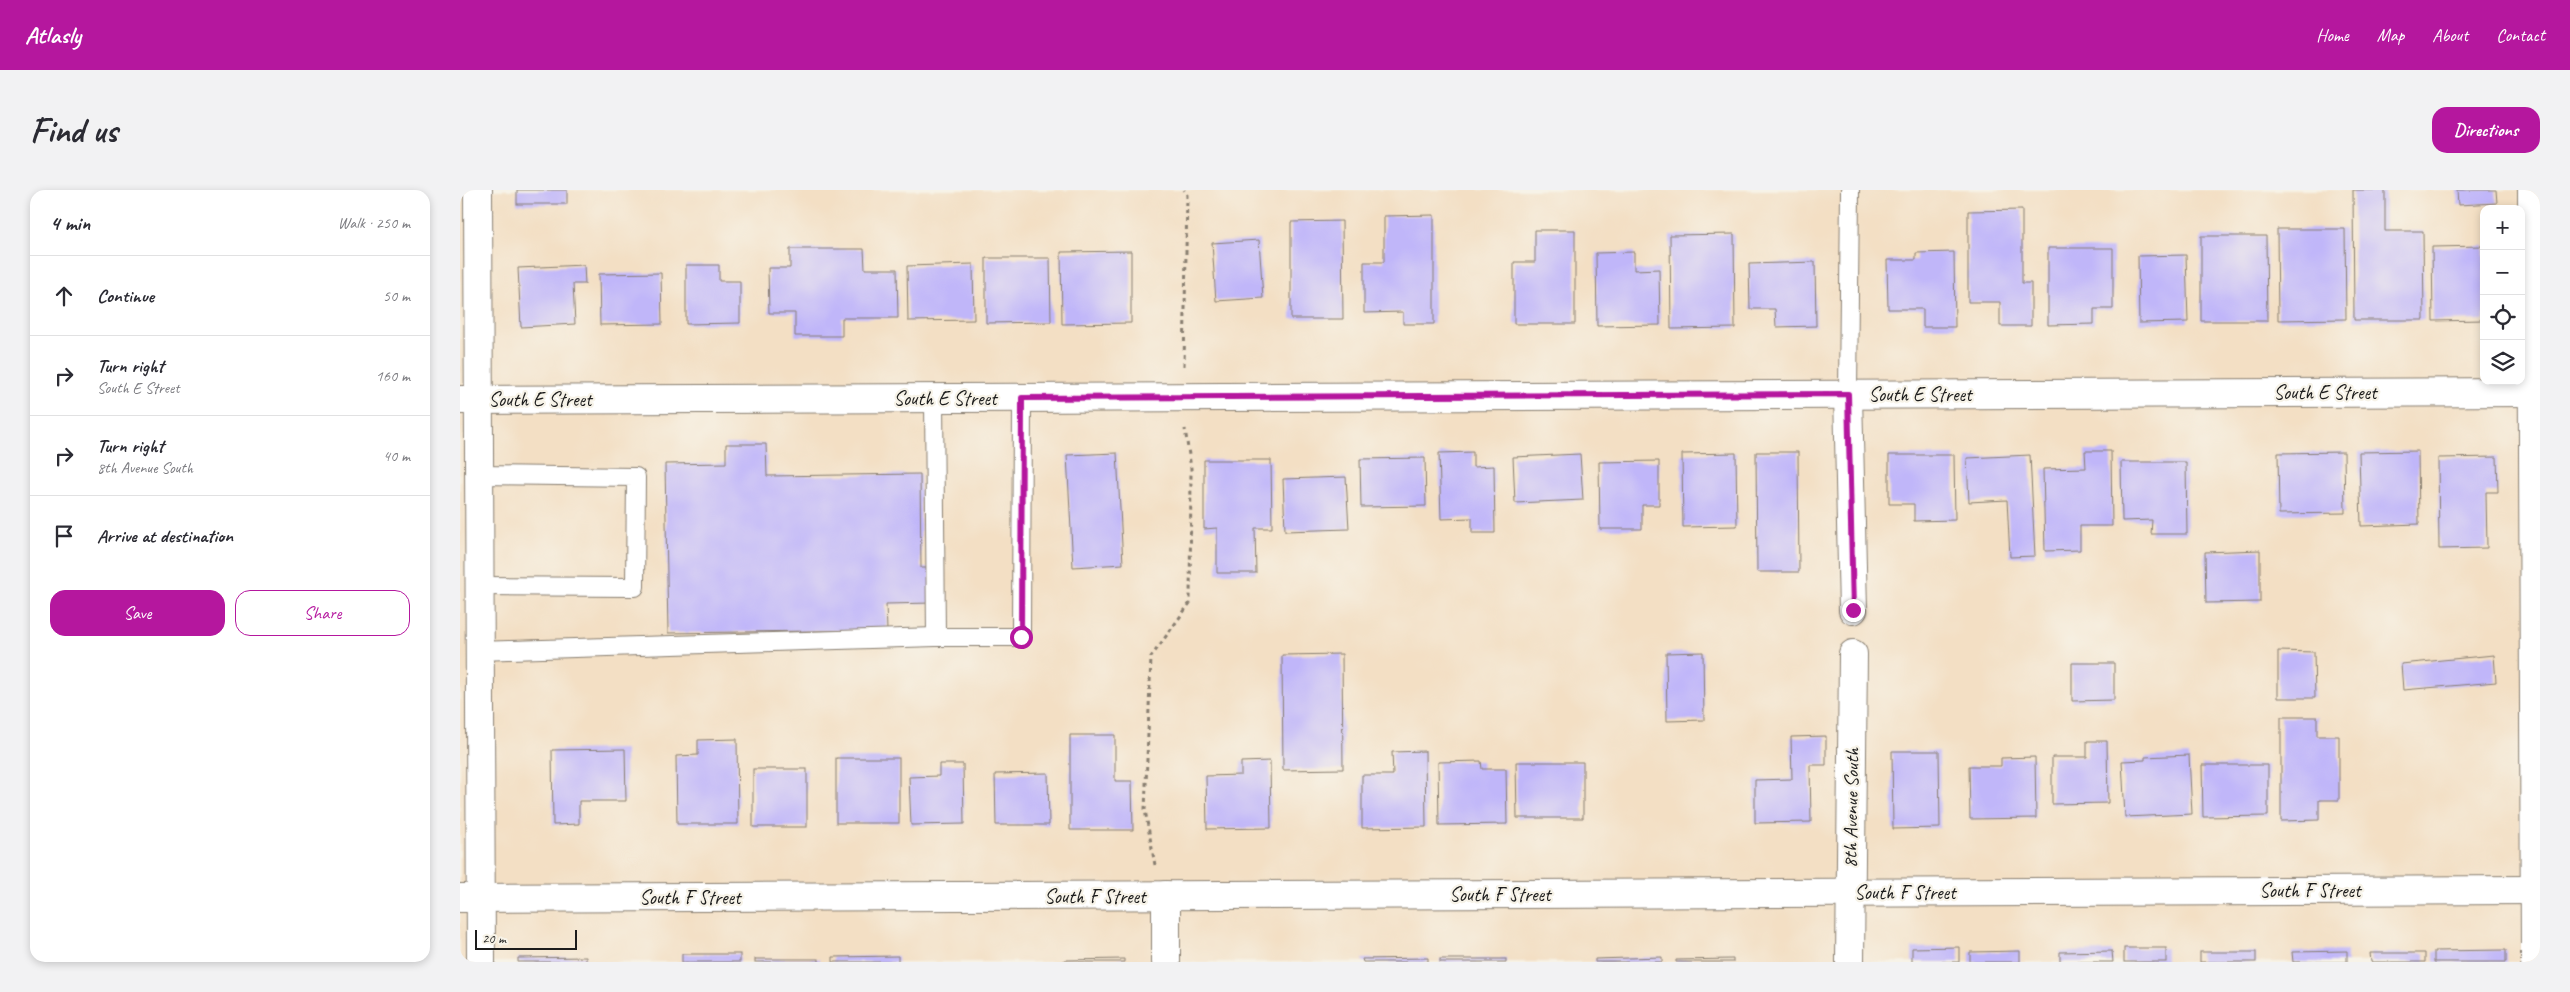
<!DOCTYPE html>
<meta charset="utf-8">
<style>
:root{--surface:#fff;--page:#f2f2f3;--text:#2b2b33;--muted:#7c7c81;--line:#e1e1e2;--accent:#b5179e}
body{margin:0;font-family:Caveat,sans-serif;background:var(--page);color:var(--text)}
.controls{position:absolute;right:15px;top:15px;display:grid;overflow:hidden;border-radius:10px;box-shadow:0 2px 8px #0003}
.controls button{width:45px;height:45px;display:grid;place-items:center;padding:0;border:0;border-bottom:1px solid var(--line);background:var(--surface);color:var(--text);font:25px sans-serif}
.scale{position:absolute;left:15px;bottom:12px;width:102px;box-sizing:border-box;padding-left:5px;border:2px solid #1c1c1c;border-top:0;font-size:14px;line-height:18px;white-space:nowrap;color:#1c1c1c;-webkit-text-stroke:4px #f7f3e8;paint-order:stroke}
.stop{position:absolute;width:15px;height:15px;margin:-11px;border:4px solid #b5179e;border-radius:50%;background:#fff}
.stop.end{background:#b5179e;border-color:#fff;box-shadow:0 1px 5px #0008}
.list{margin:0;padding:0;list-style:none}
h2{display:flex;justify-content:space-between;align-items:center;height:65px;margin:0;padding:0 20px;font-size:21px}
h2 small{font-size:16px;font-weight:400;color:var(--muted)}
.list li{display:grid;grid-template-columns:32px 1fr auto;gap:15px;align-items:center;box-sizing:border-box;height:80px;padding:0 20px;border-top:1px solid var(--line)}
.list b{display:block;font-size:19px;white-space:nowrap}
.list p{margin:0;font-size:16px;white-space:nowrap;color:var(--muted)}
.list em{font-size:16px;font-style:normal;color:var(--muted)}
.actions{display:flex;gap:10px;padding:15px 20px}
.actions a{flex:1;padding:11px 0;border:1px solid var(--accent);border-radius:15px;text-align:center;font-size:18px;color:var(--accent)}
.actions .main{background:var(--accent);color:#fff}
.icon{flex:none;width:28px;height:28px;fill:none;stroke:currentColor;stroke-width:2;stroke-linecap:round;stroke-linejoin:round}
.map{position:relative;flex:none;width:2080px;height:772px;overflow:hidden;border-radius:15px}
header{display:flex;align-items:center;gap:30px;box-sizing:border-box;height:70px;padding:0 25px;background:var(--accent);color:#fff}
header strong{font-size:24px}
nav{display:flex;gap:28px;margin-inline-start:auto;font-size:18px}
.intro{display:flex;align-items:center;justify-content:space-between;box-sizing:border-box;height:120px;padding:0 30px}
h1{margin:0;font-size:35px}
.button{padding:12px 22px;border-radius:15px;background:var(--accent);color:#fff;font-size:18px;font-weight:700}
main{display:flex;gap:30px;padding:0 30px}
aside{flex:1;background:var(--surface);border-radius:15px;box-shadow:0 2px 8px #0003}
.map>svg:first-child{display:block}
</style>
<header>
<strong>Atlasly</strong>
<nav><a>Home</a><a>Map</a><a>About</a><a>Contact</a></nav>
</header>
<div class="intro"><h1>Find us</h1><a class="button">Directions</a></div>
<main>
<aside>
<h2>4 min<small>Walk · 250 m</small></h2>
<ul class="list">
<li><svg class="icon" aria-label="ahead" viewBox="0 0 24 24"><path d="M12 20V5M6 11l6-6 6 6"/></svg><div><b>Continue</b></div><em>50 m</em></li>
<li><svg class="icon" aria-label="right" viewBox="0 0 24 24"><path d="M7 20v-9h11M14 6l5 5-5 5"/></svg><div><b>Turn right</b><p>South E Street</p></div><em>160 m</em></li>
<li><svg class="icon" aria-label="right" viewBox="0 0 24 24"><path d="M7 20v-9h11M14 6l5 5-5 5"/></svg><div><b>Turn right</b><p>8th Avenue South</p></div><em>40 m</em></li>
<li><svg class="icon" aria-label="arrive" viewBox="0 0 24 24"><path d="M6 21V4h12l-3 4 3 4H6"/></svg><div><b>Arrive at destination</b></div></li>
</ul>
<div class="actions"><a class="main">Save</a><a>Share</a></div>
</aside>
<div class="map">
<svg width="2080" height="772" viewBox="0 0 2080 772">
<rect width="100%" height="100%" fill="#f7f3e8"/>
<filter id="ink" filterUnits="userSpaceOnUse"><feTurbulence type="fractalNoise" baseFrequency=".02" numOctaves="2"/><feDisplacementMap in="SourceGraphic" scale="10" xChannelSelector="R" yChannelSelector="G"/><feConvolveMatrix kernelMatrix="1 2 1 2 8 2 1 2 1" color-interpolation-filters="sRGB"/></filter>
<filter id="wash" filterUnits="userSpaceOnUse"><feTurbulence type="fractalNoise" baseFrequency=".0096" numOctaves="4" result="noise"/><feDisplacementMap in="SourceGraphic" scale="20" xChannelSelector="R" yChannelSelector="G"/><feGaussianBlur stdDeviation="1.12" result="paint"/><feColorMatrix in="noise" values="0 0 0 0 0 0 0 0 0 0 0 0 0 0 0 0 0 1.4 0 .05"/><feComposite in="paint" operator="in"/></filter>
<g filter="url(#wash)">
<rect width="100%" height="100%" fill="#f3dfc4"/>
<g id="blocks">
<g fill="#c0b6f9">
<rect x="57" y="0" width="50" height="14"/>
<path d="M1893 0H1925V41H1963L1964 130H1894Z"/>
<path d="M1997 0H2036L2037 13 1998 15Z"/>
<path d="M1562 20V93H1571V136H1540V112H1508V21Z"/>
<path d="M974 25V134H943V122L904 123V72H924V26Z"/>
<path d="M882 31 883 129H831V32Z"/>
<path d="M1817 39H1885L1886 129 1818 130Z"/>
<path d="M1075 40H1115V134H1054V72H1075Z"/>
<path d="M1274 44 1275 138 1211 139 1210 45Z"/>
<path d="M1741 46H1806L1807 131H1741Z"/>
<path d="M799 50 803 108 756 111 752 53Z"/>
<path d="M2024 56V130L1973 131 1972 57Z"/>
<path d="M1588 58H1653V119H1634V134L1588 135Z"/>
<path d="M330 59H404L405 79H437L438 128H382V146H335V123H309L308 78H330Z"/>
<path d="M671 61V133L602 134 601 62Z"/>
<path d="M1174 62V80L1199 79 1200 135 1137 136 1136 63Z"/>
<path d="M1494 62 1495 137H1463V119H1428L1427 70H1456V63Z"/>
<path d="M1726 65 1728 132 1679 133 1678 66Z"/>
<path d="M526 68H590L591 132 526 133Z"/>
<path d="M1355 72 1356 136 1316 137 1315 119H1290L1289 74Z"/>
<path d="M513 74 514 130 448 131 447 76Z"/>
<path d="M124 75 125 94H113L115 134 61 137 58 78Z"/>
<path d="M226 75H259V91H280V133L226 134Z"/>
<path d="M201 83 202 134 140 135 139 84Z"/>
<path d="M266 254H306L307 286 460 284 461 378H471L472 413 426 414 427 440 208 443 205 274 266 273Z"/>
<path d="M1625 261H1651L1652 336H1620V360L1585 361 1583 279 1626 278Z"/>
<path d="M1958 261 1959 334 1901 336 1899 262Z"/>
<path d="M1013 262V277L1034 276 1035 343H1012V328L981 329 979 263Z"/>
<path d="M1296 262H1338L1339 382H1297Z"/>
<path d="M1884 262 1885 323 1819 324 1818 263Z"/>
<path d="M657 263 663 374 613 377 607 265Z"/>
<path d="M1276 263 1277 336 1223 337 1222 264Z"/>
<path d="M1120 264 1123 310 1055 313 1053 267Z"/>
<path d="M1429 265H1494L1495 330 1454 331V314H1429Z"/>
<path d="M1570 265 1575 366 1550 367 1547 310 1509 312 1507 268Z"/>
<path d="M2037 267 2038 302H2026L2027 358 1979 359 1978 268Z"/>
<path d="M965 268 966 316 901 317 900 269Z"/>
<path d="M744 270H811L812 338H795L796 383H757V338L744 339Z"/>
<path d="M1199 271V315H1182V339H1140L1139 272Z"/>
<path d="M1661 272H1726L1727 344H1691L1692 330 1662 331Z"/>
<path d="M886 287 889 339 825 341 823 289Z"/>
<path d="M1800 360V412L1746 413 1745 362Z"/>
<path d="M1818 461 1854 462 1855 508H1818Z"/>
<path d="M1243 462 1244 530 1207 531 1206 463Z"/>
<path d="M882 464 883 579 823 580 822 465Z"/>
<path d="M2034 465 2036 492 1943 500 1941 474Z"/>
<path d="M1612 473H1654V510L1612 511Z"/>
<path d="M1821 527H1857V546H1879V610H1859V630L1821 631Z"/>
<path d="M610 545H655V591H672L673 640H610Z"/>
<path d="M1366 546V575H1350L1351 632 1295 633V590L1332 589 1331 547Z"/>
<path d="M277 549 278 634H217L216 566 238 565V550Z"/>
<path d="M1627 551H1647L1648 613 1592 614V567H1627Z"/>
<path d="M165 559 166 611H119V634L93 635 92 560Z"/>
<path d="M965 561 966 637 902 638V585H933L932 562Z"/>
<path d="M1432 561H1479L1480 638 1433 639Z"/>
<path d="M1729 565 1732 624 1665 627 1662 571 1685 570V567Z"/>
<path d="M1575 567 1576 628 1510 629 1509 576H1541V568Z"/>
<rect x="376" y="568" width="63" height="65"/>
<path d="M810 571 811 638 747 639 746 586 781 585V572Z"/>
<path d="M1021 571 1022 579H1046L1047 634 979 635 978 572Z"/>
<path d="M1056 572H1123V628H1057Z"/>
<path d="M479 574H503L504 634 451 635 449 587 479 586Z"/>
<path d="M1742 575H1808V626L1743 627Z"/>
<rect x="293" y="579" width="54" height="58"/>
<path d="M588 583 589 635H536L535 584Z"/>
<path d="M1499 757V772H1452V758Z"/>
<rect x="1664" y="758" width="42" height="14"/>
<path d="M2046 760V772H1974V761Z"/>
<path d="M1560 761V772H1510V762Z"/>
<path d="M1652 761 1653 772H1600V762Z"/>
<path d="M1887 761V772H1833L1832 762Z"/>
<rect x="1740" y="762" width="56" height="10"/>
<path d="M1910 763H1965V772H1911Z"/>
<rect x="222" y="764" width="58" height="8"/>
<path d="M438 766V772H373V767Z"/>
<path d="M126 767V772H58V768Z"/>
<path d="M1202 767V772H1135V769Z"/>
<path d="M968 768V772H903L902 769Z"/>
<rect x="295" y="769" width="64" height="3"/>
<path d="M664 769V772H604V770Z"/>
<rect x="980" y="769" width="66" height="3"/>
<path d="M1273 769V772H1216V770Z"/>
</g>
</g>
</g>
<g filter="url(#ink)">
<use href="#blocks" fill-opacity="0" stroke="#887e70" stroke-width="1"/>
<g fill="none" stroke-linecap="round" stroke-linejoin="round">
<g stroke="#887e70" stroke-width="20">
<g id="service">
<path d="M1388 204 1390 0"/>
<path d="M474 208 476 447H561L562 207"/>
<path d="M19 285 176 287 175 397 19 396"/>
<path d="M19 461 476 447"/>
</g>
</g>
<g stroke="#887e70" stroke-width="30">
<g id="minor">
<path d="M18 0 21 772"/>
<path d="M2072 0 2075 772"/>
<path d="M1388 204 1393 420"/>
<path d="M0 210 2080 202"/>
<path d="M706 705V772"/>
<path d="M0 708 2080 700"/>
<path d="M1390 772 1393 464"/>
</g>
</g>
<g stroke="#887e70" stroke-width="3" stroke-dasharray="4 4" stroke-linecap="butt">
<path d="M724 176 727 5 724 0"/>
<path d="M695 675 685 620 691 467 730 413 731 278 725 239"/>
</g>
<use href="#service" stroke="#fff" stroke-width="18"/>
<use href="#minor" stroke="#fff" stroke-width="28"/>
</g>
</g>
<g fill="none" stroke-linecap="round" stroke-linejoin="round" filter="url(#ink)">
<path stroke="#b5179e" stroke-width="6" d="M561 447 562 208 1388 204 1393 420"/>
</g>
<g text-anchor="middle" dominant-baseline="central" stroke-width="4.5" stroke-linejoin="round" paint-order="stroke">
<g font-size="20" fill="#1c1c1c" stroke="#f7f3e8">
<text x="1865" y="202">South E Street</text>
<text x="1460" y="204">South E Street</text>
<text x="485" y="208">South E Street</text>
<text x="80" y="209">South E Street</text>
<text transform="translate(1391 618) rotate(-89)">8th Avenue South</text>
<text x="1850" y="700">South F Street</text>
<text x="1445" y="702">South F Street</text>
<text x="1040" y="704">South F Street</text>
<text x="635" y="706">South F Street</text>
<text x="230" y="707">South F Street</text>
</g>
</g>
</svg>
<div class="controls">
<button>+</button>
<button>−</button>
<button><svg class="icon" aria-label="locate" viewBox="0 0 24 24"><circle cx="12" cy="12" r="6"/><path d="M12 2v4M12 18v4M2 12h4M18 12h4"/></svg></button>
<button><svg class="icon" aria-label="layers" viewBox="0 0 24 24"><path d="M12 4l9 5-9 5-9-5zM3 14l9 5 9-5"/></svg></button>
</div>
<div class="scale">20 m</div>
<div class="stop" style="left:561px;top:447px"></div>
<div class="stop end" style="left:1393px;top:420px"></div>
</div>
</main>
